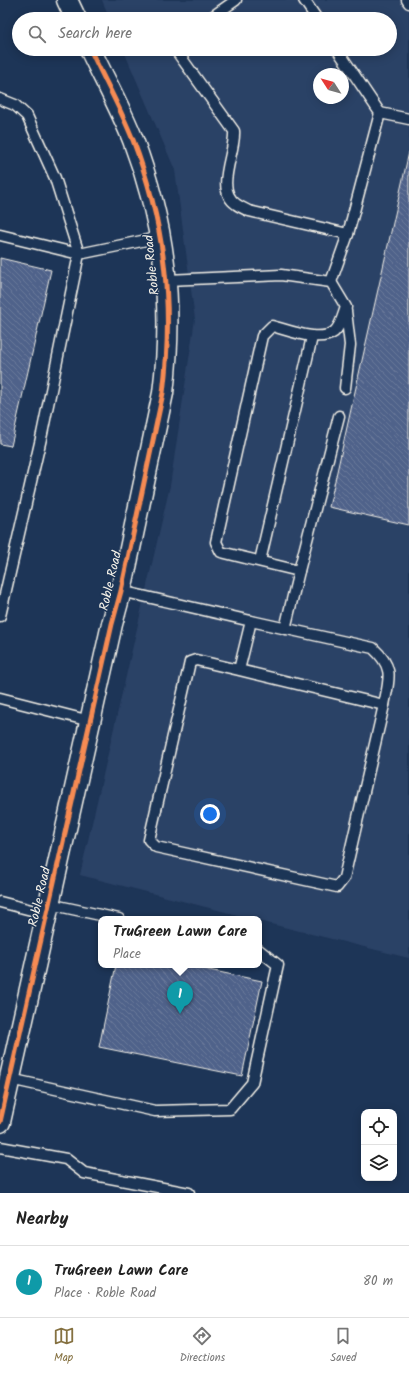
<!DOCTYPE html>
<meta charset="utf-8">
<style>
:root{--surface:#fff;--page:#f2f2f2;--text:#222;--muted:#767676;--line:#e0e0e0;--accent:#857141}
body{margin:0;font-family:Kalam,sans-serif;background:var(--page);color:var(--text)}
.controls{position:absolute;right:12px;bottom:12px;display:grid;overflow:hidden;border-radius:8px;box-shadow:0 2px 10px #0003}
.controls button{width:36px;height:36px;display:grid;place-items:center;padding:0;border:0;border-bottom:1px solid var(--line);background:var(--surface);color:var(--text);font:20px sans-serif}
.compass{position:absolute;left:313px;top:68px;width:36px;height:36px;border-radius:50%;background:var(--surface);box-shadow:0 2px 10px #0003;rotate:306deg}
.you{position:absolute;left:210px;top:814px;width:14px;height:14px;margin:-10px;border:3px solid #fff;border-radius:50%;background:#1a73e8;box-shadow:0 0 0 6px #1a73e833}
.badge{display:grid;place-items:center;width:26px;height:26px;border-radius:50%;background:var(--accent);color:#fff;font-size:13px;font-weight:700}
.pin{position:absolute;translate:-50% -33px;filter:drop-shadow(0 1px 2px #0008)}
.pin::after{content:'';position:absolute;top:21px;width:14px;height:12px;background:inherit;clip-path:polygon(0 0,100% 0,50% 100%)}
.popup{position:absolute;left:98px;top:916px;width:164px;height:52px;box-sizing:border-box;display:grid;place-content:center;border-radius:8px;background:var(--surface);filter:drop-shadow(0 1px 3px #0005);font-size:13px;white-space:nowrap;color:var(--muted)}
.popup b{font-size:15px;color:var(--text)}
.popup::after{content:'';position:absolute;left:50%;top:100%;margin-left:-8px;border:8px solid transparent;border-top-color:var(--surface)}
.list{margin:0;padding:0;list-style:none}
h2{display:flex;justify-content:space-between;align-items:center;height:52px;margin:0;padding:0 16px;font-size:17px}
h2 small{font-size:13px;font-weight:400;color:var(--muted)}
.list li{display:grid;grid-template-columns:26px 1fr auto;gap:12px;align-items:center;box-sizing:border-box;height:72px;padding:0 16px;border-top:1px solid var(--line)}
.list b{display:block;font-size:15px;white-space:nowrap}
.list p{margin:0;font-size:13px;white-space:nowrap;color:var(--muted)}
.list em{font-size:13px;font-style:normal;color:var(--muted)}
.icon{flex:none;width:22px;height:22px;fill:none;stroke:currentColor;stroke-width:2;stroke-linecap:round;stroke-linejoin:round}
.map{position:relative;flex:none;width:409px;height:1193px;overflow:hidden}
.search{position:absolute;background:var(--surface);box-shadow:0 2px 10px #0003;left:12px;right:12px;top:12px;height:44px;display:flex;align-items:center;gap:10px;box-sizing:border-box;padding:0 14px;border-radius:22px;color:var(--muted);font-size:15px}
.sheet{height:124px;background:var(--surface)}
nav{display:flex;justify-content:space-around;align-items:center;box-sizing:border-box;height:56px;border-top:1px solid var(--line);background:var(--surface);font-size:11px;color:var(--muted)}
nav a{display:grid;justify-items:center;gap:2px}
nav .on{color:var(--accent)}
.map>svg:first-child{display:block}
</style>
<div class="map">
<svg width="409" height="1193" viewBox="0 0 409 1193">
<defs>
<pattern id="building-back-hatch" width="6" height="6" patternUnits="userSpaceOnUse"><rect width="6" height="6" fill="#50628a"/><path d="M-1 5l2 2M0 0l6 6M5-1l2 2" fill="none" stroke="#6a799a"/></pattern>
</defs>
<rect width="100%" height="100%" fill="#1d3557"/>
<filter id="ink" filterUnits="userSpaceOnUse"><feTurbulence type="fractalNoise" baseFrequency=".025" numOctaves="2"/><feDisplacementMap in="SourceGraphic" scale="8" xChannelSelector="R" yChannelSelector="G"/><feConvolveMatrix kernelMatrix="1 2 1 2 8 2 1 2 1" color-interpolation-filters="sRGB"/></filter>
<g filter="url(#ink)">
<path fill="#2c4266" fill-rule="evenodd" d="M102 0H409V958L259 921V919H253L80 875 170 486 195 319 175 170 123 49H390V19H110ZM319 74H343V98H319Z"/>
<g fill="url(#building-back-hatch)" stroke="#f4f1e8">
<path d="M409 152V525L329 507Z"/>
<path d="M0 258 51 270 11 446 0 444Z"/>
<path d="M116 965H185L262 981 242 1076 99 1047Z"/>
</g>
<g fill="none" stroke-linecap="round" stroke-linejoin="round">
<g stroke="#f4f1e8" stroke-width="13">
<g id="lane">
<path d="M304 0 317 19"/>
<path d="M407 0 409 3"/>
<path d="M209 19 236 0"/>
<path d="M175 49 234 131C236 152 214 189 236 204 240 207 245 209 249 211L348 234 331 282"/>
<path d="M337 49 380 113 348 234"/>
<path d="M0 99 15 105 27 116 55 178 79 254"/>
<path d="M380 113 409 119"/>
<path d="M0 235 79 254"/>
<path d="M167 280 281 275 331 282 346 307C343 315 341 326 334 332 319 343 288 330 272 326L262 336 216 542 221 552 299 571 285 629"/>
<path d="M345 388 350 345 346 311"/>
<path d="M260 561 312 337"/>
<path d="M299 571 339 416"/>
<path d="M121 591 251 621 239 670 196 660 190 662 149 840 156 847 337 887 344 878 384 705 239 670"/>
<path d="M0 616 42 434 79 254 161 237"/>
<path d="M251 621 373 648C395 668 389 679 384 705"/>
<path d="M0 698 90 721"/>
<path d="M0 902 47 914"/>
<path d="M49 904 119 919"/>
<path d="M10 1079 155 1111 230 1109 252 1083 278 965 259 950"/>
<path d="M0 1147 66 1159 84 1173 189 1193"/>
</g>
</g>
<g stroke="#f4f1e8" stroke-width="23">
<g id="street">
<path d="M67 0 76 19"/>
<path d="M0 1122 112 624 121 591 163 393C174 304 165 224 133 140 121 109 104 79 90 49"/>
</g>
</g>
<use href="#lane" stroke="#1d3557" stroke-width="10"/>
<use href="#street" stroke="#1d3557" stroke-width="20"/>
<g stroke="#1d3557" stroke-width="8">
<path id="cycleway" d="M0 1122 112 624 121 591 163 393C174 304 165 224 133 140 121 109 104 79 90 49"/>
</g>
<use href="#cycleway" stroke="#f68b52" stroke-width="5"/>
</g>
</g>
<g text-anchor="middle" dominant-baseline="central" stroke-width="3" stroke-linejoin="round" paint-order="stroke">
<g font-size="13" fill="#f4f1e8" stroke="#1d3557">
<text transform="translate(152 265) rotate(-96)">Roble Road</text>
<text transform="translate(111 581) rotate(-77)">Roble Road</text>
<text transform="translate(40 897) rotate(-77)">Roble Road</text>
</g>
</g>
</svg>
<div class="controls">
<button><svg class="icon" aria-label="locate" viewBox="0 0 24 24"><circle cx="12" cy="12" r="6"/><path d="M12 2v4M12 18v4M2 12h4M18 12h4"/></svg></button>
<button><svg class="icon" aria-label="layers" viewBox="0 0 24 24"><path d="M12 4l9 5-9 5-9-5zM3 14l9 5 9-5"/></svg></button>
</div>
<svg class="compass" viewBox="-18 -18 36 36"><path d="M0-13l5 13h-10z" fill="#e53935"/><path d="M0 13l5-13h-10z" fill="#767676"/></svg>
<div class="you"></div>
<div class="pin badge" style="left:180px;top:1014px;background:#0f9aa8">1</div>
<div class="popup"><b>TruGreen Lawn Care</b>Place</div>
<div class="search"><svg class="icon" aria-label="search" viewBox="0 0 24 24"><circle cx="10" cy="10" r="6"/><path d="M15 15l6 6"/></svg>Search here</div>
</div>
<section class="sheet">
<h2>Nearby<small></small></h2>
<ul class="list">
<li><span class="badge" style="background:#0f9aa8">1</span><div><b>TruGreen Lawn Care</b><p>Place · Roble Road</p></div><em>80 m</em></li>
</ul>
</section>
<nav>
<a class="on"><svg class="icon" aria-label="map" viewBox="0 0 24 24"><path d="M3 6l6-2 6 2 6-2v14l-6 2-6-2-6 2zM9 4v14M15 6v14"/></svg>Map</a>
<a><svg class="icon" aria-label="directions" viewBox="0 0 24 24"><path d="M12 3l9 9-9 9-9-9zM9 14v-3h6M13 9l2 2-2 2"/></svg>Directions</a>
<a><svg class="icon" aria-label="saved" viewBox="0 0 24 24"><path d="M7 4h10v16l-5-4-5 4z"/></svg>Saved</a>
</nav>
